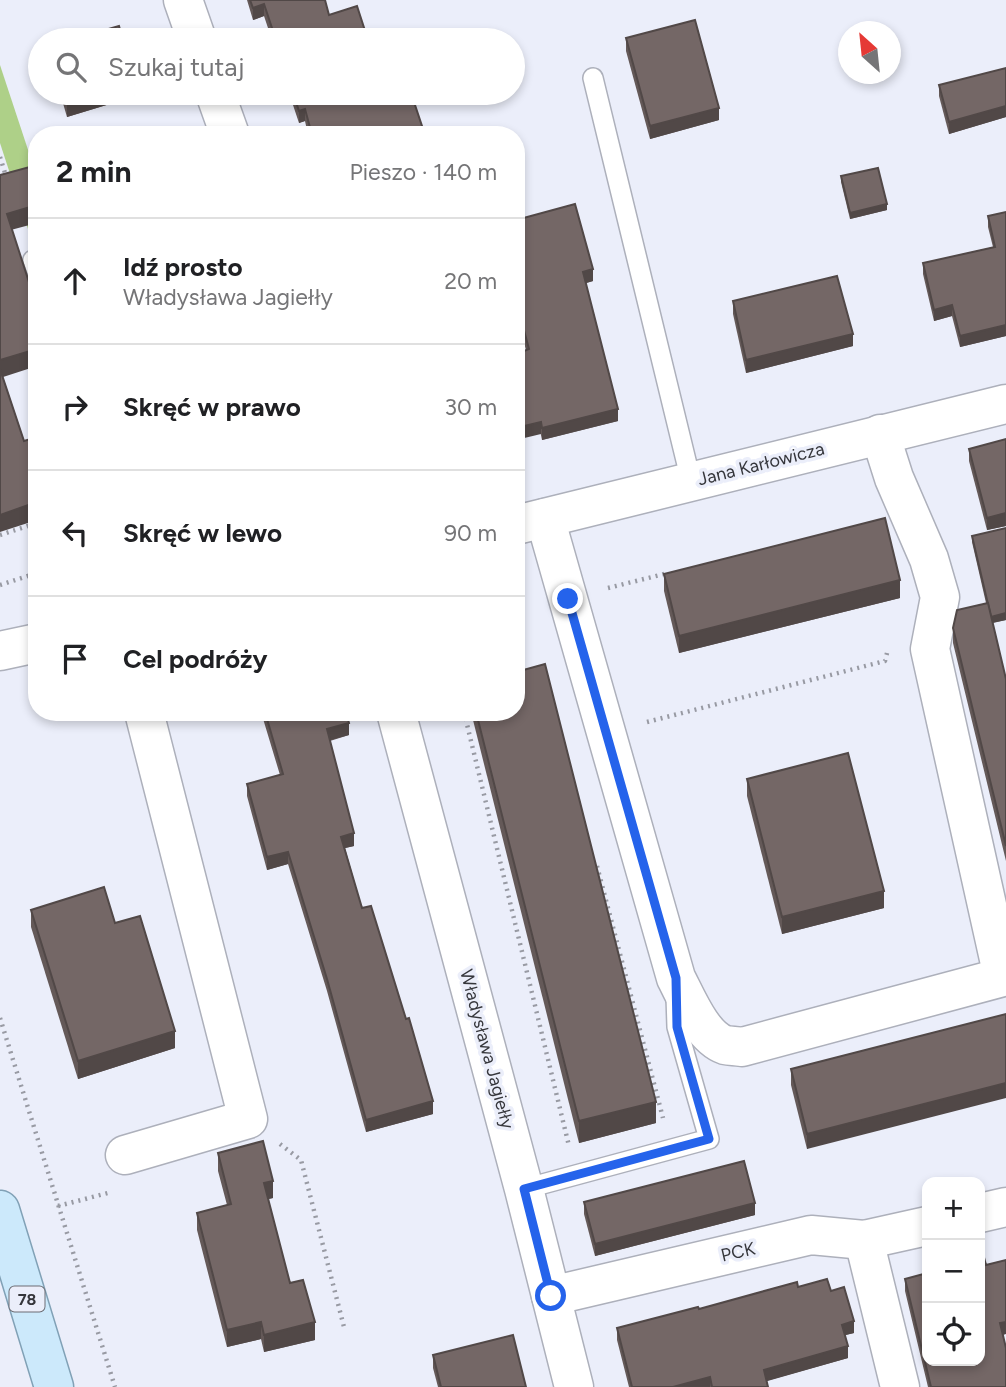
<!DOCTYPE html>
<html lang="pl">
<meta charset="utf-8">
<style>
:root{--surface:#fff;--page:#f6f6f6;--text:#202124;--muted:#757577;--line:#e0e0e0}
body{margin:0;font-family:Figtree,sans-serif;background:var(--page);color:var(--text)}
.controls{position:absolute;right:21px;bottom:21px;display:grid;overflow:hidden;border-radius:14px;box-shadow:0 4px 10px #0003}
.controls button{width:63px;height:63px;display:grid;place-items:center;padding:0;border:0;border-bottom:2px solid var(--line);background:var(--surface);color:var(--text);font:35px sans-serif}
.compass{position:absolute;left:838px;top:21px;width:63px;height:63px;border-radius:50%;background:var(--surface);box-shadow:0 4px 10px #0003;rotate:333deg}
.stop{position:absolute;width:21px;height:21px;margin:-16px;border:5px solid #2563eb;border-radius:50%;background:#fff}
.stop.end{background:#2563eb;border-color:#fff;box-shadow:0 2px 7px #0008}
.list{margin:0;padding:0;list-style:none}
h2{display:flex;justify-content:space-between;align-items:center;height:91px;margin:0;padding:0 28px;font-size:30px}
h2 small{font-size:23px;font-weight:400;color:var(--muted)}
.list li{display:grid;grid-template-columns:46px 1fr auto;gap:21px;align-items:center;box-sizing:border-box;height:126px;padding:0 28px;border-top:2px solid var(--line)}
.list b{display:block;font-size:26px;white-space:nowrap}
.list p{margin:0;font-size:23px;white-space:nowrap;color:var(--muted)}
.list em{font-size:23px;font-style:normal;color:var(--muted)}
.icon{flex:none;width:38px;height:38px;fill:none;stroke:currentColor;stroke-width:2;stroke-linecap:round;stroke-linejoin:round}
.map{position:relative;flex:none;width:1006px;height:1387px;overflow:hidden}
.search{position:absolute;background:var(--surface);box-shadow:0 4px 10px #0003;left:28px;top:28px;width:497px;height:77px;display:flex;align-items:center;gap:18px;box-sizing:border-box;padding:0 24px;border-radius:38px;color:var(--muted);font-size:26px}
.panel{position:absolute;background:var(--surface);box-shadow:0 4px 10px #0003;left:28px;top:126px;width:497px;height:595px;border-radius:28px}
.map>svg:first-child{display:block}
</style>
<div class="map">
<svg width="1006" height="1387" viewBox="0 0 1006 1387">
<rect width="100%" height="100%" fill="#ebeefa"/>
<path fill="#aed088" d="M0 65 37 177V231L29 232 0 143Z"/>
<g fill="none" stroke-linecap="round" stroke-linejoin="round">
<g stroke="#adb0bb" stroke-width="22">
<g id="lane">
<path d="M593 78 691 481"/>
<path d="M33 260 37 271"/>
<path d="M524 1189 709 1139 677 1027 676 997"/>
</g>
</g>
<g stroke="#adb0bb" stroke-width="41">
<g id="street">
<path d="M183 0 197 40"/>
<path d="M215 93 230 135"/>
<path d="M545 518 676 978C687 999 702 1037 725 1045 730 1046 737 1046 742 1047L1003 977 930 649 940 597 929 559 894 478 880 434"/>
<path d="M516 525 1006 404"/>
<path d="M0 651 37 643"/>
<path d="M396 712 524 1189 574 1387"/>
<path d="M125 1155 248 1119 144 712"/>
<path d="M980 1213 1006 1207"/>
<path d="M864 1240 900 1387"/>
<path d="M551 1296 811 1235 864 1240 927 1226"/>
</g>
</g>
<g stroke="#81a1b6" stroke-width="41">
<path id="primary" d="M0 1210 54 1387"/>
</g>
<g stroke="#989aa3" stroke-width="4.5" stroke-dasharray="2 5" stroke-linecap="butt">
<path d="M0 157 6 176"/>
<path d="M0 535 37 523"/>
<path d="M0 585 37 573"/>
<path d="M608 588 668 573"/>
<path d="M464 712 569 1146"/>
<path d="M647 722 885 661 887 653"/>
<path d="M597 866 663 1118"/>
<path d="M0 1018 115 1387"/>
<path d="M280 1144 301 1160 344 1327"/>
<path d="M58 1206 108 1193"/>
</g>
<use href="#lane" stroke="#fff" stroke-width="19"/>
<use href="#street" stroke="#fff" stroke-width="38"/>
<use href="#primary" stroke="#cce9fb" stroke-width="38"/>
</g>
<g fill="#645958">
<path d="M247 0H325L329 15 368 40H272L264 16 253 20Z"/>
<path d="M626 38 719 120 650 139 626 51Z"/>
<path d="M1006 68V117L949 134 939 96V85Z"/>
<path d="M60 93H136V96L67 117Z"/>
<path d="M289 93H385L425 135H308L305 121 299 123Z"/>
<path d="M841 176 887 210 850 219 841 182Z"/>
<path d="M1006 212V336L960 347 952 316 934 321 923 274V263L993 247 988 227V216Z"/>
<path d="M516 220 593 281 586 283 618 421 542 440 524 354V351L526 350 516 313Z"/>
<path d="M733 301 853 346 746 373 733 314Z"/>
<path d="M1006 439V526L987 530 969 461V449Z"/>
<path d="M1006 528V620L993 623 1006 679V861L953 643V628L986 603 972 542V536Z"/>
<path d="M664 574 900 598 679 653 664 591Z"/>
<path d="M261 712H346L349 735 330 741 354 846 345 848 362 908 433 1114 366 1132 327 991 288 864 267 870 247 796V784L280 775Z"/>
<path d="M471 712H516L656 1123 579 1143Z"/>
<path d="M747 779 884 908 782 934 747 796Z"/>
<path d="M31 910 115 923 175 1048 78 1079 31 927Z"/>
<path d="M1006 1014 807 1149 791 1085V1069Z"/>
<path d="M218 1153 273 1198 268 1199 290 1283 315 1340 264 1352 261 1339 227 1347 197 1230V1213L227 1205 218 1171Z"/>
<path d="M584 1202 755 1215 595 1256 584 1214Z"/>
<path d="M924 1260 1003 1335 1006 1387H928L905 1291V1279L925 1274Z"/>
<path d="M798 1287 831 1291 854 1333 845 1335 848 1358 766 1381 768 1387H629L617 1340V1328Z"/>
<path d="M433 1355 526 1387H438L433 1368Z"/>
</g>
<g fill="#514847">
<path d="M264 4V16L253 20V8Z"/>
<path d="M106 93H136V96L67 117V104Z"/>
<path d="M1006 106V117L949 134V122Z"/>
<path d="M719 108V120L650 139V126Z"/>
<path d="M305 109V121L299 123V111Z"/>
<path d="M887 204V210L850 219V213Z"/>
<path d="M37 205V223L7 231V214Z"/>
<path d="M593 269V281L583 284V272Z"/>
<path d="M952 305V316L934 321V310Z"/>
<path d="M1006 325V336L960 347V336Z"/>
<path d="M853 334V346L746 373V360Z"/>
<path d="M37 349V366L0 378V360Z"/>
<path d="M618 409V421L542 440V428Z"/>
<path d="M541 422V434L516 440V428Z"/>
<path d="M37 502V520L0 532V515Z"/>
<path d="M1006 513V526L987 530V518Z"/>
<path d="M900 580V598L679 653V636Z"/>
<path d="M1006 613V620L991 623V617Z"/>
<path d="M349 723V735L327 741V729Z"/>
<path d="M354 833V846L341 849V837Z"/>
<path d="M288 852V864L267 870V857Z"/>
<path d="M884 891V908L782 934V917Z"/>
<path d="M175 1031V1048L78 1079V1061Z"/>
<path d="M1006 1083V1098L807 1149V1134Z"/>
<path d="M433 1101V1114L366 1132V1120Z"/>
<path d="M656 1102V1123L579 1143V1121Z"/>
<path d="M273 1181V1198L264 1200V1183Z"/>
<path d="M755 1203V1215L595 1256V1244Z"/>
<path d="M854 1321V1333L842 1336V1325Z"/>
<path d="M261 1322V1339L227 1347V1330Z"/>
<path d="M315 1322V1340L264 1352V1335Z"/>
<path d="M1006 1322V1334L1000 1336V1323Z"/>
<path d="M848 1346V1358L764 1382V1370Z"/>
<path d="M710 1377V1387H673Z"/>
</g>
<g fill="#746766" stroke="#514847" stroke-width="2">
<path d="M250 0H325L329 15 357 6 368 40H276L264 4 253 8Z"/>
<path d="M695 20 719 108 650 126 626 38Z"/>
<path d="M119 26 123 40H70Z"/>
<path d="M1006 68V106L949 122 939 85Z"/>
<path d="M64 93H106L67 104Z"/>
<path d="M293 93H411L425 135H312L305 109 299 111Z"/>
<path d="M37 165V205L7 214 37 307V349L0 360V175Z"/>
<path d="M878 168 887 204 850 213 841 176Z"/>
<path d="M575 204 593 269 583 272 618 409 542 428 541 422 516 428V355L524 354V351L529 349 516 301V220Z"/>
<path d="M1006 212V325L960 336 952 305 934 310 923 263 995 247 988 216Z"/>
<path d="M837 276 853 334 746 360 733 301Z"/>
<path d="M0 369 24 441 37 437V502L0 515Z"/>
<path d="M1006 439V513L987 518 969 449Z"/>
<path d="M885 518 900 580 679 636 664 574Z"/>
<path d="M1006 528V613L991 617 972 536Z"/>
<path d="M988 603 1006 679V846L953 628 957 610Z"/>
<path d="M545 664 656 1102 579 1121 476 712H516V672Z"/>
<path d="M265 712H346L349 723 327 729 354 833 341 837 362 908 371 906 406 1019 409 1018 433 1101 366 1120 327 979 288 852 267 857 247 784 283 774Z"/>
<path d="M848 753 884 891 782 917 747 779Z"/>
<path d="M104 887 115 923 140 916 175 1031 78 1061 31 910Z"/>
<path d="M1006 1014V1083L807 1134 791 1069Z"/>
<path d="M263 1141 273 1181 264 1183 290 1283 303 1280 315 1322 264 1335 261 1322 227 1330 197 1213 231 1204 218 1153Z"/>
<path d="M744 1161 755 1203 595 1244 584 1202Z"/>
<path d="M981 1246 986 1265 1006 1260V1322L1000 1323 1006 1348V1387H931L905 1279 927 1273V1361H980V1247Z"/>
<path d="M927 1259V1273L924 1260Z"/>
<path d="M827 1279 831 1291 844 1287 854 1321 842 1325 848 1346 764 1370 768 1387H712L710 1377 673 1387H632L617 1328 698 1307 699 1309 797 1282 798 1287Z"/>
<path d="M513 1335 526 1387H441L433 1355Z"/>
</g>
<g fill="none" stroke-linecap="round" stroke-linejoin="round">
<path stroke="#2563eb" stroke-width="9" d="M551 1296 524 1189 709 1139 677 1027 676 978 568 599"/>
</g>
<g text-anchor="middle" dominant-baseline="central" stroke-width="7" stroke-linejoin="round" paint-order="stroke">
<rect fill="#ebeefa" stroke="#6c6d74" stroke-width="2" x="9.5" y="1286.5" width="35" height="25" rx="5"/>
<g font-size="16" font-weight="bold" fill="#35363b">
<text x="27" y="1299">78</text>
</g>
<g font-size="18" fill="#35363b" stroke="#ebeefa">
<text transform="translate(761 464) rotate(-14)">Jana Karłowicza</text>
<text transform="translate(487 1049) rotate(75)">Władysława Jagiełły</text>
<text transform="translate(738 1252) rotate(-13)">PCK</text>
</g>
</g>
</svg>
<div class="controls">
<button>+</button>
<button>−</button>
<button><svg class="icon" aria-label="locate" viewBox="0 0 24 24"><circle cx="12" cy="12" r="6"/><path d="M12 2v4M12 18v4M2 12h4M18 12h4"/></svg></button>
</div>
<svg class="compass" viewBox="-18 -18 36 36"><path d="M0-13l5 13h-10z" fill="#e53935"/><path d="M0 13l5-13h-10z" fill="#757577"/></svg>
<div class="stop" style="left:551px;top:1296px"></div>
<div class="stop end" style="left:568px;top:599px"></div>
<div class="search"><svg class="icon" aria-label="search" viewBox="0 0 24 24"><circle cx="10" cy="10" r="6"/><path d="M15 15l6 6"/></svg>Szukaj tutaj</div>
<section class="panel">
<h2>2 min<small>Pieszo · 140 m</small></h2>
<ul class="list">
<li><svg class="icon" aria-label="ahead" viewBox="0 0 24 24"><path d="M12 20V5M6 11l6-6 6 6"/></svg><div><b>Idź prosto</b><p>Władysława Jagiełły</p></div><em>20 m</em></li>
<li><svg class="icon" aria-label="right" viewBox="0 0 24 24"><path d="M7 20v-9h11M14 6l5 5-5 5"/></svg><div><b>Skręć w prawo</b></div><em>30 m</em></li>
<li><svg class="icon" aria-label="left" viewBox="0 0 24 24"><path d="M17 20v-9H6M10 6l-5 5 5 5"/></svg><div><b>Skręć w lewo</b></div><em>90 m</em></li>
<li><svg class="icon" aria-label="arrive" viewBox="0 0 24 24"><path d="M6 21V4h12l-3 4 3 4H6"/></svg><div><b>Cel podróży</b></div></li>
</ul>
</section>
</div>
